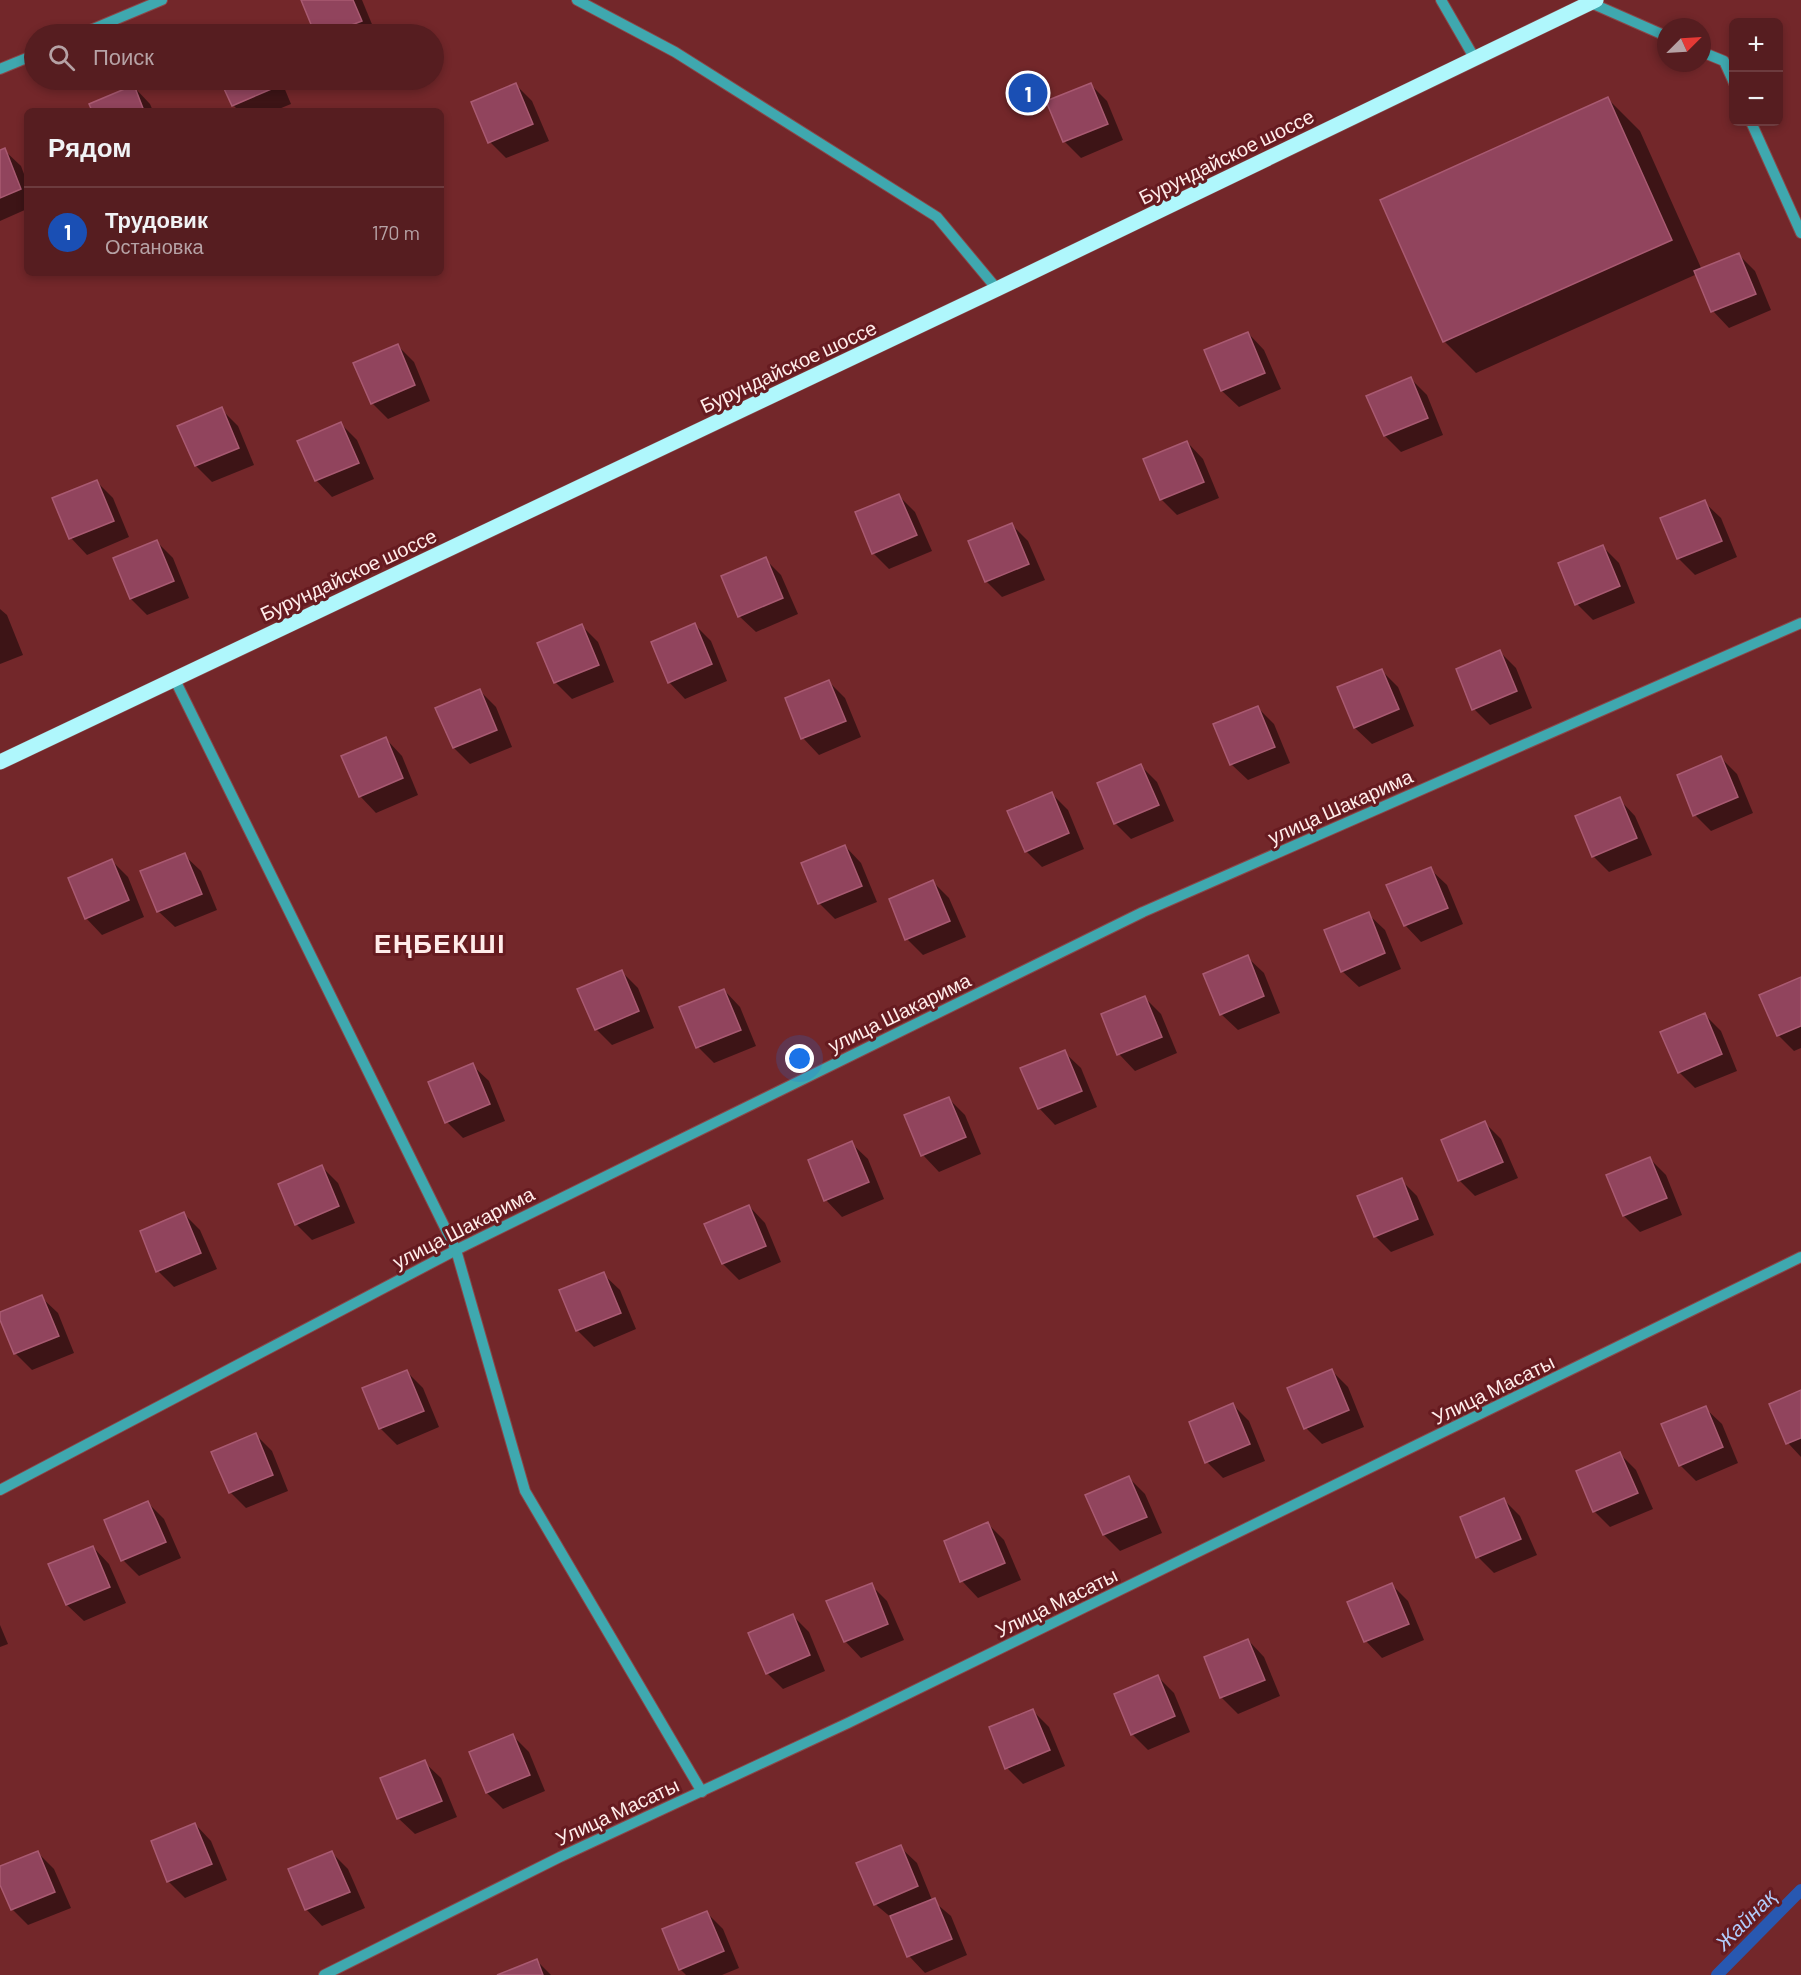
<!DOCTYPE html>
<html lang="ru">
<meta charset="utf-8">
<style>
:root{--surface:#561d20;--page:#5c2629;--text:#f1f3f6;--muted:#b6a2a5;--line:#6c3b3e;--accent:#90b9f0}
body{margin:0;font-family:Barlow,sans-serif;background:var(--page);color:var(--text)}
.controls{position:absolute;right:18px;top:18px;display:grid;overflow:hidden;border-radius:9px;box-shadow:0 3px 9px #0003}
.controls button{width:54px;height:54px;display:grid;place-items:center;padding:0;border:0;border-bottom:2px solid var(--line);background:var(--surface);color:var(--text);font:30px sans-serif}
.compass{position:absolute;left:1657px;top:18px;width:54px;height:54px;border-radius:50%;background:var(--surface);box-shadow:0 3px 9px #0003;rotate:66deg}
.you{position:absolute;left:800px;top:1059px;width:21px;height:21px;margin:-15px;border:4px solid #fff;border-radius:50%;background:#1a73e8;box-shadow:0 0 0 9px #1a73e833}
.badge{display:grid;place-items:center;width:39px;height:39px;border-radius:50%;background:var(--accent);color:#fff;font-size:20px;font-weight:700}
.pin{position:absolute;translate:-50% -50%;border:3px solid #fff;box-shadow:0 2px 6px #0006}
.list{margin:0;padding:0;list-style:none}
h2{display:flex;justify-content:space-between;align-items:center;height:78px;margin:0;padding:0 24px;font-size:26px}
h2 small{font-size:20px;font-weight:400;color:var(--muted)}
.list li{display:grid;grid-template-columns:39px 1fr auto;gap:18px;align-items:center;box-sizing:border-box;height:90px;padding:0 24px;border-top:2px solid var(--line)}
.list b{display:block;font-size:22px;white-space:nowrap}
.list p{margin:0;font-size:20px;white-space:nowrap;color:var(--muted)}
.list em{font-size:20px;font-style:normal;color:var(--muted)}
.icon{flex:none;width:33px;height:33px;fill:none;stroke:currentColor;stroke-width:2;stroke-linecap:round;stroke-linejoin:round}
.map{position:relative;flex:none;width:1801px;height:1975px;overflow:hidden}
.search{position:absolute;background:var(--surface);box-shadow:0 3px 9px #0003;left:24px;top:24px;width:420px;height:66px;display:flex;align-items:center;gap:15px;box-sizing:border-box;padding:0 21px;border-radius:33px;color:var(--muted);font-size:22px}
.panel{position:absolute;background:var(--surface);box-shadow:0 3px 9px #0003;left:24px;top:108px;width:420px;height:168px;border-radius:9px}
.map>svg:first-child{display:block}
</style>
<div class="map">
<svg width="1801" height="1975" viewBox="0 0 1801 1975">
<rect width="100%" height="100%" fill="#73272a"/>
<g fill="#0007">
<path d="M302 0H362L376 34H317Z"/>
<path d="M222 80H281L291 104 274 111H239L233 105Z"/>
<path d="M516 85 532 101 549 141 506 158 490 142Z"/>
<path d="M1091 85 1107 101 1123 140 1081 158 1064 141Z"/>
<path d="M134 87 150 104 153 111H94Z"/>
<path d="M1608 99 1640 131 1702 270 1738 254 1755 271 1771 310 1729 328 1713 311 1697 274 1476 373 1444 341Z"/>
<path d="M4 150 21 166 27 182V209L0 221V151Z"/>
<path d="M1248 333 1264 350 1281 389 1239 407 1222 391 1206 351Z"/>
<path d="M398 346 414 362 430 401 388 419 372 403Z"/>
<path d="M1411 379 1427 395 1443 435 1401 452 1385 436Z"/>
<path d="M221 409 238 426 254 465 212 482 196 466Z"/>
<path d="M341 424 357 440 374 479 332 497 316 480Z"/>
<path d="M1187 442 1203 459 1219 498 1177 515 1161 499Z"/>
<path d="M96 481 113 498 129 537 87 555 71 538 54 499Z"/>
<path d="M899 496 915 512 932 551 889 569 873 553Z"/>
<path d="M1704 502 1721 518 1737 557 1695 575 1679 559 1662 519Z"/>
<path d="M1012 525 1028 541 1045 580 1002 597 986 581Z"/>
<path d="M157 542 173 558 189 598 147 615 131 599Z"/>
<path d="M1603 547 1619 563 1635 603 1593 620 1577 604Z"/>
<path d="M765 559 781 575 798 614 756 632 739 616Z"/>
<path d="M0 609 7 615 23 655 0 664Z"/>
<path d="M695 625 711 641 727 681 685 699 669 682Z"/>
<path d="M582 626 598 642 614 682 572 699 556 683 539 643Z"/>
<path d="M1500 652 1516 668 1532 708 1490 725 1474 709Z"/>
<path d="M1381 670 1398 687 1414 726 1372 744 1355 728 1339 688Z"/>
<path d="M829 682 845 698 861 737 819 755 803 738 787 699Z"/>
<path d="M480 691 496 707 512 747 470 764 454 748Z"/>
<path d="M1257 707 1274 724 1290 763 1248 780 1231 764Z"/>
<path d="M386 739 402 756 418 795 376 813 360 796Z"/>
<path d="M1721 758 1737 774 1753 813 1711 831 1695 815Z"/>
<path d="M1141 766 1157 782 1174 821 1131 839 1115 823Z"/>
<path d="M1052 794 1068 810 1084 849 1042 867 1026 851Z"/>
<path d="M1619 799 1635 816 1652 855 1609 872 1593 856Z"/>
<path d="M845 846 861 863 877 902 835 919 819 903Z"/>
<path d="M184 855 201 871 217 910 175 927 158 911Z"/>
<path d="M112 861 128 877 144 917 102 935 86 918Z"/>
<path d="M1430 869 1447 885 1463 924 1421 942 1405 925Z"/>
<path d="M933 882 949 898 966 937 923 955 907 939Z"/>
<path d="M1368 914 1385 930 1401 969 1359 987 1342 971Z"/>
<path d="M1247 957 1264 973 1280 1013 1238 1030 1221 1014Z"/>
<path d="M622 972 638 988 654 1028 612 1045 596 1029Z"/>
<path d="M1801 979V1048L1794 1051 1778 1035Z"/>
<path d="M724 990 740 1007 756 1046 714 1063 698 1047Z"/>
<path d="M1145 998 1161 1014 1177 1053 1135 1071 1119 1054Z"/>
<path d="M1705 1015 1721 1031 1737 1071 1695 1088 1679 1072Z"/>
<path d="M1064 1052 1081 1068 1097 1107 1055 1125 1039 1108Z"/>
<path d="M472 1065 489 1081 505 1121 463 1138 447 1122Z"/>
<path d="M948 1098 965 1115 981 1154 939 1172 923 1155 906 1116Z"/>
<path d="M1485 1123 1501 1139 1518 1178 1475 1196 1459 1180Z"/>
<path d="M851 1143 868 1159 884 1199 842 1217 826 1200Z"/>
<path d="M1650 1159 1666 1175 1682 1215 1640 1232 1624 1216Z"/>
<path d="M322 1167 338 1183 355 1223 312 1240 296 1224Z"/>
<path d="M1401 1180 1417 1196 1434 1235 1391 1252 1375 1236Z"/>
<path d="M749 1206 765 1223 781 1262 739 1280 723 1264Z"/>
<path d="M184 1214 200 1230 217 1269 174 1287 158 1271Z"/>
<path d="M603 1274 620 1290 636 1329 594 1347 577 1330 561 1291Z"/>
<path d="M41 1297 58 1313 74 1353 32 1370 15 1353 0 1314Z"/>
<path d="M1332 1371 1348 1387 1364 1427 1322 1444 1306 1428Z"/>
<path d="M407 1372 423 1388 439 1427 397 1445 380 1428Z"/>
<path d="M1801 1392V1457L1788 1443 1771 1404Z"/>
<path d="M1233 1405 1249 1421 1265 1461 1223 1478 1207 1462Z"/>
<path d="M1705 1408 1722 1424 1738 1463 1696 1481 1680 1465Z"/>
<path d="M256 1435 272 1451 288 1491 246 1508 230 1492Z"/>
<path d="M1620 1454 1636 1470 1653 1509 1610 1527 1594 1511Z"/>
<path d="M1129 1478 1145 1494 1162 1533 1120 1551 1104 1535Z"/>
<path d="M1504 1500 1520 1516 1537 1555 1494 1573 1478 1557Z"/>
<path d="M148 1503 164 1519 181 1558 139 1576 123 1560Z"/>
<path d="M988 1524 1004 1540 1021 1580 978 1598 962 1581 946 1542Z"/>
<path d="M93 1547 109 1564 126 1603 84 1621 67 1605 50 1565Z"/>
<path d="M1391 1584 1408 1601 1424 1640 1382 1658 1366 1641 1349 1602Z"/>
<path d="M871 1585 887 1601 904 1640 861 1658 845 1641Z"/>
<path d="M793 1616 809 1632 825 1671 783 1689 767 1673Z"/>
<path d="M0 1625 8 1644 0 1647Z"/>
<path d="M1248 1640 1264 1657 1280 1696 1238 1714 1222 1698 1206 1658Z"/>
<path d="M1158 1677 1174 1693 1190 1732 1148 1750 1132 1734Z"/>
<path d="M1033 1711 1049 1727 1065 1766 1023 1784 1007 1768Z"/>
<path d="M513 1736 529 1752 545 1791 503 1809 487 1793 471 1753Z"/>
<path d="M424 1762 441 1778 457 1817 415 1834 398 1818Z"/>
<path d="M195 1824 211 1841 227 1880 185 1898 169 1882 153 1842Z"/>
<path d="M900 1847 917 1863 932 1900 951 1916 967 1955 925 1973 909 1956 893 1919 875 1904Z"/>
<path d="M37 1852 54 1869 71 1908 28 1925 12 1909 0 1881V1868Z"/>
<path d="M332 1853 348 1869 365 1908 322 1926 306 1909Z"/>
<path d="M706 1912 723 1929 739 1968 722 1975H686L680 1969Z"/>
<path d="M536 1960 551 1975H501Z"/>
</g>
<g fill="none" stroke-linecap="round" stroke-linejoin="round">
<path stroke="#2858b1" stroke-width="12" d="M1717 1975 1801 1890"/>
</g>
<g fill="#91445d" stroke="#a95a72" stroke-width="1.5">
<path d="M301 0H353L362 21 328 34H315Z"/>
<path d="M220 80H273L276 87 232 106Z"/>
<path d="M516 83 533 124 488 143 471 102Z"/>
<path d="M1091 83 1108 124 1063 142 1046 101Z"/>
<path d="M134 85 144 111H92L89 104Z"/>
<path d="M1608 97 1672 240 1443 342 1380 200Z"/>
<path d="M5 148 21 189 0 198V150Z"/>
<path d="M1739 253 1756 294 1711 312 1694 271Z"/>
<path d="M1248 332 1265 373 1221 391 1204 350Z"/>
<path d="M398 344 415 385 371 404 353 363Z"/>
<path d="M1411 377 1428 418 1384 436 1366 396Z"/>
<path d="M222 407 239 448 195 466 177 426Z"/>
<path d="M341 422 359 463 315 481 297 441Z"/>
<path d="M1187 441 1204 482 1160 500 1143 459Z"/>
<path d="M97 480 114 521 69 539 52 498Z"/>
<path d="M899 494 917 535 872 554 855 512Z"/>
<path d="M1705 500 1722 541 1677 559 1660 518Z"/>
<path d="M1012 523 1029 564 985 582 968 541Z"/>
<path d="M157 540 174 581 130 599 113 558Z"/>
<path d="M1603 545 1620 586 1575 605 1558 563Z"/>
<path d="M766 557 783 598 738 617 721 576Z"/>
<path d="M695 623 712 664 668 683 651 642Z"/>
<path d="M582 624 599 665 554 683 537 643Z"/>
<path d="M1500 650 1517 691 1472 710 1456 669Z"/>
<path d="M1382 669 1399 709 1354 728 1337 687Z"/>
<path d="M829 680 846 721 801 739 785 698Z"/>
<path d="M480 689 497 730 453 748 435 708Z"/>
<path d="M1258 706 1275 747 1230 765 1213 724Z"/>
<path d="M386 737 403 778 359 797 341 756Z"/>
<path d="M1721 756 1738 797 1693 816 1677 775Z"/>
<path d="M1141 764 1159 805 1114 824 1097 783Z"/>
<path d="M1052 792 1069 833 1025 852 1007 811Z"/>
<path d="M1620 797 1637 838 1592 857 1575 816Z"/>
<path d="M845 845 862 886 818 904 801 863Z"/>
<path d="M185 853 202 894 157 912 140 871Z"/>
<path d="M112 859 129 900 85 919 68 878Z"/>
<path d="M1431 867 1448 908 1404 926 1386 885Z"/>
<path d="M933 880 950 921 905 940 889 899Z"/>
<path d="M1369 912 1385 953 1341 972 1324 930Z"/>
<path d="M1248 955 1264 996 1220 1015 1203 974Z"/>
<path d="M622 970 639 1011 595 1030 577 989Z"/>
<path d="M1801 977V1026L1777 1036 1759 995Z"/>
<path d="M724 989 741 1030 696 1048 679 1007Z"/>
<path d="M1145 996 1162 1037 1117 1055 1101 1014Z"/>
<path d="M1705 1013 1722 1054 1678 1073 1660 1032Z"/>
<path d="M1065 1050 1082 1091 1038 1109 1020 1068Z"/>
<path d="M473 1063 490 1104 445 1123 428 1082Z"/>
<path d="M949 1097 966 1137 921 1156 904 1115Z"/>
<path d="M1485 1121 1503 1162 1458 1181 1441 1140Z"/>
<path d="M852 1141 869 1182 824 1201 808 1160Z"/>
<path d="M1650 1157 1667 1198 1623 1216 1606 1175Z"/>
<path d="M322 1165 339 1206 295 1225 278 1184Z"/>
<path d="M1402 1178 1418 1219 1374 1237 1357 1196Z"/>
<path d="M749 1205 766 1246 722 1264 704 1224Z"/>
<path d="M184 1212 201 1253 156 1272 140 1231Z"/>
<path d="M604 1272 621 1313 576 1331 559 1290Z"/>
<path d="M42 1295 59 1336 14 1354 0 1320V1312Z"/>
<path d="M1332 1369 1349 1410 1304 1429 1287 1388Z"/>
<path d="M407 1370 424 1411 379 1429 362 1388Z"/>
<path d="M1801 1390V1438L1786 1444 1769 1404Z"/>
<path d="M1233 1403 1250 1444 1205 1463 1189 1422Z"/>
<path d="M1706 1406 1723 1447 1679 1466 1661 1424Z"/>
<path d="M256 1433 273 1475 229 1493 211 1452Z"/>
<path d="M1620 1452 1638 1493 1593 1512 1576 1471Z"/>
<path d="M1129 1476 1147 1517 1103 1535 1085 1495Z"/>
<path d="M1504 1498 1521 1539 1476 1558 1460 1517Z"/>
<path d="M148 1501 166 1542 121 1561 104 1520Z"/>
<path d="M988 1522 1005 1563 960 1582 944 1541Z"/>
<path d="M93 1546 110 1587 66 1605 48 1564Z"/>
<path d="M872 1583 888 1624 844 1642 826 1601Z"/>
<path d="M1392 1583 1409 1624 1364 1642 1347 1602Z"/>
<path d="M793 1614 810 1655 766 1674 748 1633Z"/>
<path d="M1248 1639 1265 1680 1220 1698 1204 1657Z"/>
<path d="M1158 1675 1175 1716 1131 1735 1114 1694Z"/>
<path d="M1033 1709 1050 1750 1005 1769 989 1727Z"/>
<path d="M513 1734 530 1775 486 1793 469 1752Z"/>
<path d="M425 1760 442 1801 397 1819 380 1778Z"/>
<path d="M195 1823 212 1864 167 1882 151 1841Z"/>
<path d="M901 1845 918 1886 874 1905 856 1863Z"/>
<path d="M38 1851 55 1892 11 1910 0 1885V1866Z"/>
<path d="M332 1851 350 1892 305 1910 288 1869Z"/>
<path d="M935 1898 952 1939 907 1957 890 1916Z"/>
<path d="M707 1911 724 1951 679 1970 662 1929Z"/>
<path d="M537 1959 543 1975H497Z"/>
</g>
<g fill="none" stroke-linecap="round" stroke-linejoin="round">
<g stroke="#894749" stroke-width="12">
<g id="minor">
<path d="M577 0 675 52 937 217 997 289"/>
<path d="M1441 0 1475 59"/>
<path d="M1591 3 1666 36"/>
<path d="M81 34 162 0"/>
<path d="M1702 52 1724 61 1734 83"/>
<path d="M0 69 34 55"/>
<path d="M1751 122 1801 233"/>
<path d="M175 680 456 1250 525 1491 702 1792"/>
<path d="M0 1490 456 1250 1143 912 1801 623"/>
<path d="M324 1975 560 1857 848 1723 1801 1257"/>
</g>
</g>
<g stroke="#894749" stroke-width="16">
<path id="major" d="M0 762 997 289 1596 0"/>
</g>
<use href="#minor" stroke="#3fa8af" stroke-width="10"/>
<use href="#major" stroke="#aff7fc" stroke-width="15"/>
</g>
<g text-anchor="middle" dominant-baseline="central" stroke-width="6" stroke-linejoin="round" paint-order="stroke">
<g font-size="20" fill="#ffecea" stroke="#661b20">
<text transform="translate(1226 156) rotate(-26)">Бурундайское шоссе</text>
<text transform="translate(788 366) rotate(-25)">Бурундайское шоссе</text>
<text transform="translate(348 574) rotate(-25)">Бурундайское шоссе</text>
<text transform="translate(1340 806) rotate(-24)">улица Шакарима</text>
<text transform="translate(899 1012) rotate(-26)">улица Шакарима</text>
<text transform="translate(463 1227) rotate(-27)">улица Шакарима</text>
<text transform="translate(1493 1389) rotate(-26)">Улица Масаты</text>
<text transform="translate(1056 1602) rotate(-26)">Улица Масаты</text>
<text transform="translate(617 1811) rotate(-25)">Улица Масаты</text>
</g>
<g font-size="21" font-style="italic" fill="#b1ccfb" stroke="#661b20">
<text transform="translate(1745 1919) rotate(-45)">Жайнақ</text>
</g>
<g font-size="26" font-weight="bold" letter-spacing="1.5" fill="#ffecea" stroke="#661b20">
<text x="440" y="942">ЕҢБЕКШІ</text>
</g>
</g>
</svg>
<div class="controls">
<button>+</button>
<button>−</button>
</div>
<svg class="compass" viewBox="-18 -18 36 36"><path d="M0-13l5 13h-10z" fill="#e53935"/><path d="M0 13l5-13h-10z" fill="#b6a2a5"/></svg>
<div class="you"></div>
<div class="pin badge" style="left:1028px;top:93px;background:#1a4fb4">1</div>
<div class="search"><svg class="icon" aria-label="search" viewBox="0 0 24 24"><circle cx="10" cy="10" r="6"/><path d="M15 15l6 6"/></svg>Поиск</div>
<section class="panel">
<h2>Рядом<small></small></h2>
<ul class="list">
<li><span class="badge" style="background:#1a4fb4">1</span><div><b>Трудовик</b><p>Остановка</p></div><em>170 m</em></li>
</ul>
</section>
</div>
